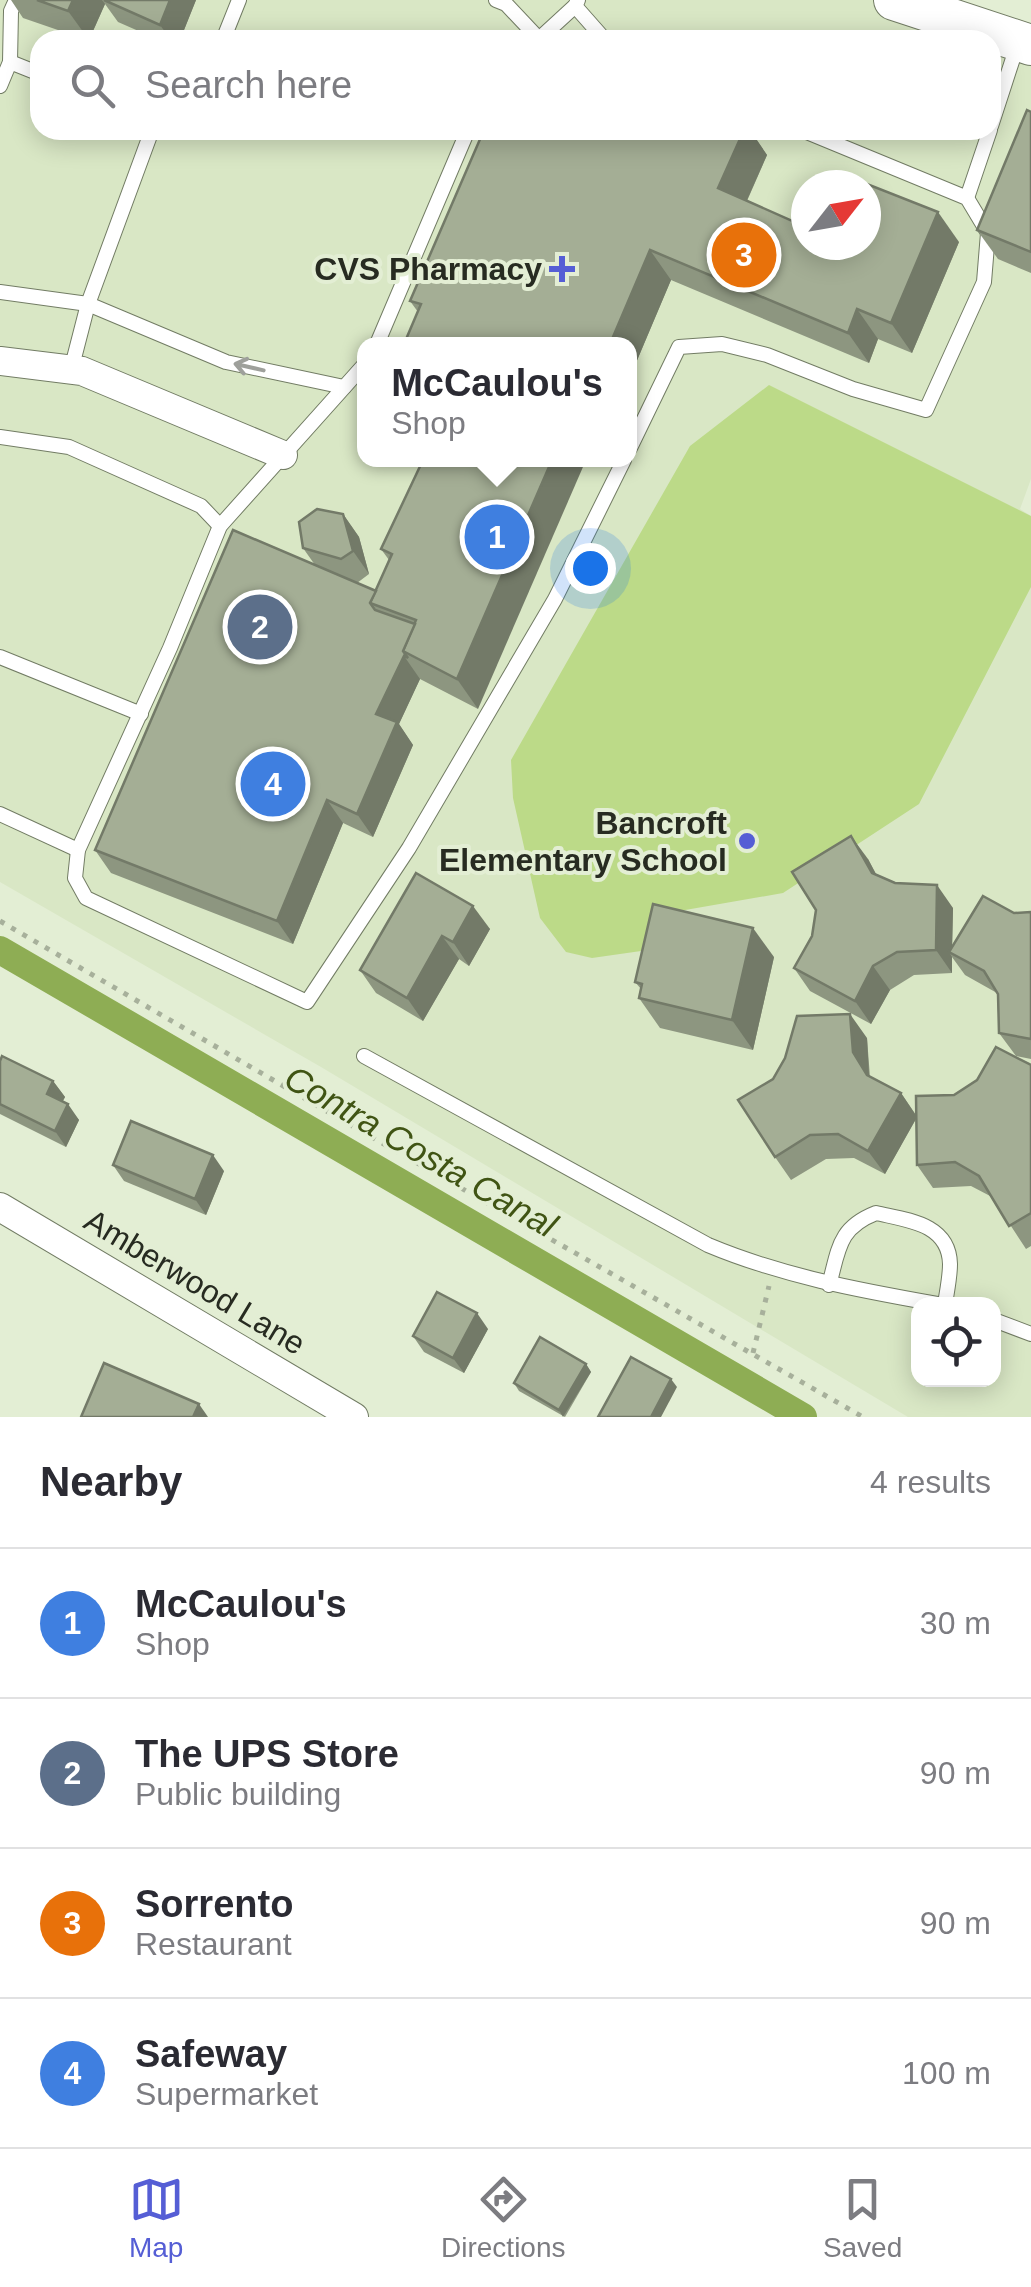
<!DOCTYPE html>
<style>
:root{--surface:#fff;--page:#f7f7f7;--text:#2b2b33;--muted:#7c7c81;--line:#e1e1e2;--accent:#555ed5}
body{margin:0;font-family:Helvetica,sans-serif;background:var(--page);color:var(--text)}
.controls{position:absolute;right:30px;bottom:30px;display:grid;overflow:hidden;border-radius:20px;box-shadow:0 5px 25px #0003}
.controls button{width:90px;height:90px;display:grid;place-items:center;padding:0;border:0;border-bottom:2px solid var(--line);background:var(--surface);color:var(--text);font:50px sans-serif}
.compass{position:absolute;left:791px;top:170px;width:90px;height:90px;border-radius:50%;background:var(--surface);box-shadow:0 5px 25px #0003;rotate:59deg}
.you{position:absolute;left:590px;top:568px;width:35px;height:35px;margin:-25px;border:8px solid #fff;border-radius:50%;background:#1a73e8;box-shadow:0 0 0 15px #1a73e833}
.badge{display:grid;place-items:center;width:65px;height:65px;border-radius:50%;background:var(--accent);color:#fff;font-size:32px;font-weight:700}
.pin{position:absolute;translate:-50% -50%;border:5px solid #fff;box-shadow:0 2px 10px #0006}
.popup{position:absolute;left:357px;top:337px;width:280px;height:130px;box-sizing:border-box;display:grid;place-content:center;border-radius:20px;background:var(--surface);filter:drop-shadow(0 2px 8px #0005);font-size:32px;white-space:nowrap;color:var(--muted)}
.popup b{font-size:38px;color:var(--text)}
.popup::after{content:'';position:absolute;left:50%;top:100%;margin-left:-20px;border:20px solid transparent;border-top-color:var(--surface)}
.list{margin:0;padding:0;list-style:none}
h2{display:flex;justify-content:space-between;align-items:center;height:130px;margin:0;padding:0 40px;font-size:42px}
h2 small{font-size:32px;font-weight:400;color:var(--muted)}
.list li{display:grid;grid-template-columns:65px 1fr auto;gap:30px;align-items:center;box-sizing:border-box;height:150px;padding:0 40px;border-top:2px solid var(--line)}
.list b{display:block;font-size:38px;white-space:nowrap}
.list p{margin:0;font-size:32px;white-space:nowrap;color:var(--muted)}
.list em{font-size:32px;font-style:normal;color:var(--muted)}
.icon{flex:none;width:55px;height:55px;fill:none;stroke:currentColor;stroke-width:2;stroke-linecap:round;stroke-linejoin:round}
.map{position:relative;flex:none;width:1031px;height:1417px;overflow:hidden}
.search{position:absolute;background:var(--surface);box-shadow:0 5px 25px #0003;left:30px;right:30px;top:30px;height:110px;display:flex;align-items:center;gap:25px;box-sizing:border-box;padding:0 35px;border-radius:30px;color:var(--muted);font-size:38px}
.sheet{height:730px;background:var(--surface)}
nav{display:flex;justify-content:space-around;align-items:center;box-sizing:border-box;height:140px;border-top:2px solid var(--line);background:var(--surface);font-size:28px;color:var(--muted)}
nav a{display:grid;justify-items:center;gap:5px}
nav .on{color:var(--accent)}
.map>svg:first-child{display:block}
</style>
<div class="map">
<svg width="1031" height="1417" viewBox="0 0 1031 1417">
<rect width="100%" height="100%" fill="#e3eed4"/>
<path fill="#d9e7c5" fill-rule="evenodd" d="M0 0H894L1031 45V479L1020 509 1031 516V1417H908L321 1067 0 882ZM40 40H991V130H40ZM806 185H866V245H806ZM364 344H630V460H364ZM918 1304H994V1380H918Z"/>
<path fill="#bcda88" d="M769 385 1031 516V587L919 804 783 893 668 913 648 950 592 958 566 952 540 918 513 798 511 760 690 446Z"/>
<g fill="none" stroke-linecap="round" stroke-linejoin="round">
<path stroke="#8ead54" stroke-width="28" d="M0 950 803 1417"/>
<g stroke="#727c64" stroke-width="16">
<g id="lane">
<path d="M496 0 506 4 539 39"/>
<path d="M575 6 605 40"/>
<path d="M223 40 239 0"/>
<path d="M538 40 575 6 578 0"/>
<path d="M10 62 11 11 16 0"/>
<path d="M0 86 10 62 40 74"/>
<path d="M991 126 1017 46"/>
<path d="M967 198 990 130"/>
<path d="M0 292 88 304 226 362 344 387"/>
<path d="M377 344 468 130"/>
<path d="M364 365 220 526 170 648 78 850 75 878 86 898 307 1002 409 848 555 599 624 460"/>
<path d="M71 370 88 304 152 130"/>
<path d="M0 437 69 447 201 506 220 526"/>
<path d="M630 448 679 347 722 344 767 355 853 389 926 410 984 282 988 233 967 198 802 130"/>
<path d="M0 657 141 714"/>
<path d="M0 814 78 850"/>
<path d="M364 1056 708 1245C782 1276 858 1290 937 1304"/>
<path d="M829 1285C839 1249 838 1228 876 1213 906 1220 949 1223 950 1264 950 1277 947 1291 945 1304"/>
<path d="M994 1320 1031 1334"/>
</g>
</g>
<g stroke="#727c64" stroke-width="30">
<g id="street">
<path d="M0 361 82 371 283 455"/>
<path d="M0 1207 354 1417"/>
</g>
</g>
<g stroke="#727c64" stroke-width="42">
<path id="secondary" d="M894 0 1031 45"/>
</g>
<g stroke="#a7b09b" stroke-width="5" stroke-dasharray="5 8" stroke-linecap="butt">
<path d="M0 921 347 1123 863 1417"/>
<path d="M753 1353 769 1286"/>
</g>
<use href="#lane" stroke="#fff" stroke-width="14"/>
<use href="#street" stroke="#fff" stroke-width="28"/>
<use href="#secondary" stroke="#fff" stroke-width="40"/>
</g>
<g fill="#8d9680">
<path d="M11 0H196L180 40H159L118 22 105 4 89 40H87L23 18Z"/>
<path d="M1031 112V273L998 259 977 230Z"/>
<path d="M484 130H750L767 155 747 201 806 245 959 242 912 353 878 339 869 363 671 280 630 377V344L418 312 410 301Z"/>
<path d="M423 460 478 709 420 679 399 724 413 745 373 837 343 823 293 944 111 873 95 850 315 565 303 548 343 514 359 537 369 574 357 583 376 591 389 560 381 549Z"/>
<path d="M868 859 876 875 953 908 952 946 1014 913 1031 912V1059L1016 1056 999 1033 997 993 965 975 952 957V973L914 975 890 990 871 1024 810 991 794 968Z"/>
<path d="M416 873 490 929 469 966 459 959 423 1021 376 993 360 970Z"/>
<path d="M774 957 753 1050 660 1028 639 998 641 989 635 982Z"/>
<path d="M867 1038 870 1077 901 1093 916 1115 954 1095 1031 1065V1246L1026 1249 992 1197 971 1186 933 1188 917 1165 916 1119 885 1174 854 1158 826 1159 791 1180 775 1157 773 1079Z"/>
<path d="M0 1061 53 1081 65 1097 63 1101 79 1120 66 1147 0 1114Z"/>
<path d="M113 1165 224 1171 206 1215 124 1181Z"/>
<path d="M488 1329 464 1373 424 1352 413 1336Z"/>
<path d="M586 1364 591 1372 565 1417 519 1391 514 1383Z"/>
</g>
<g fill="#737a68">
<path d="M73 0H102L105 4 89 40 68 11Z"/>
<path d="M170 0H196L180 40H171L160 25Z"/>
<path d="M744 130H750L767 155 739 218 718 188Z"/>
<path d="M938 212 959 242 912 353 891 323Z"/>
<path d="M650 250 671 280 630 377V344H610Z"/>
<path d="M857 309 878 339 869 363 848 333Z"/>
<path d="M552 460H586L478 709 457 679Z"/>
<path d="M343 514 359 537 369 574 353 551Z"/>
<path d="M404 656 420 679 399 724 413 745 373 837 357 814 376 714Z"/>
<path d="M327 800 343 823 293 944 277 921Z"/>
<path d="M851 836 868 859 888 896 872 873Z"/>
<path d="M937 885 953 908 952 954 949 952 952 957V973L936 950Z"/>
<path d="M473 906 490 929 469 966 453 942Z"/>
<path d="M753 928 774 957 753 1050 732 1020Z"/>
<path d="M442 936 459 959 423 1021 407 998Z"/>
<path d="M873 966 890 990 871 1024 855 1001Z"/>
<path d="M850 1014 867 1038 869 1075 884 1099 853 1052Z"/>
<path d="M53 1081 65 1097 58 1109 47 1094Z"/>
<path d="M901 1093 917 1117 885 1174 868 1151Z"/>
<path d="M68 1104 79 1120 66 1147 55 1131Z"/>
<path d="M213 1155 224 1171 206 1215 195 1199Z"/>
<path d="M477 1313 488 1329 464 1373 453 1358Z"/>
<path d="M586 1364 591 1372 563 1417 559 1410Z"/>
<path d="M671 1379 677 1387 661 1417H651Z"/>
<path d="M199 1404 208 1417H193Z"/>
</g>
<g fill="#a4ae95" stroke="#737a68" stroke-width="2.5">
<path d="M37 0H73L68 11Z"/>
<path d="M104 0H170L160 25Z"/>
<path d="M1027 110 1031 112V252L977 230Z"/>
<path d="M484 130H744L718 188 806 227V245H866V185H860L862 182 938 212 891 323 857 309 848 333 650 250 610 344H404L421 304 410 301Z"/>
<path d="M423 460H552L457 679 403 651 416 620 370 603 392 554 381 549Z"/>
<path d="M317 509 343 514 353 551 341 559 303 548 299 522Z"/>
<path d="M233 530 376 591 370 603 375 610 415 624 403 651 408 658 404 656 376 714 397 722 357 814 327 800 277 921 95 850Z"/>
<path d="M851 836 872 873 895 883 937 885 936 950 897 952 873 966 855 1001 794 968 812 936 816 910 792 872Z"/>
<path d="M416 873 473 906 453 942 442 936 407 998 360 970Z"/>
<path d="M983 896 1014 913 1031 912V1039L999 1033 998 994 984 971 949 952Z"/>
<path d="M653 904 753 928 732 1020 639 998 642 984 635 982Z"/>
<path d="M850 1014 853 1052 867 1075 901 1093 868 1151 838 1134 810 1135 775 1157 738 1100 773 1079 785 1058 797 1016Z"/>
<path d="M996 1047 1031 1065V1213L1009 1226 979 1176 955 1162 917 1165 916 1096 954 1095 977 1080Z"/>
<path d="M2 1056 53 1081 47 1094 68 1104 55 1131 0 1104V1061Z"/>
<path d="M131 1121 213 1155 195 1199 113 1165Z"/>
<path d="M437 1292 477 1313 453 1358 413 1336Z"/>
<path d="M540 1337 586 1364 559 1410 514 1383Z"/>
<path d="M631 1357 671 1379 651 1417H598Z"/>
<path d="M104 1363 199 1404 193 1417H81Z"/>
</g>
<defs><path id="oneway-shaft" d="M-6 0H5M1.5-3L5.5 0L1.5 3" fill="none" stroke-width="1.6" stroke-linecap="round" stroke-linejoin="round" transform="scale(2.5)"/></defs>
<use stroke="#9ea09b" href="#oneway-shaft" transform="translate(249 367) rotate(-167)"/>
<g fill="#555ed5" stroke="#e3eed4" stroke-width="4">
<path d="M557 254h10v10h10v10h-10v10h-10v-10h-10v-10h10z"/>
<circle cx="747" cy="841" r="10"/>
</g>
<g text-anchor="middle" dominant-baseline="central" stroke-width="8" stroke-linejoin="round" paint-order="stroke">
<g font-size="32" font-weight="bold" fill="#272b21" stroke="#e3eed4" text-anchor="end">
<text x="542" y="269">CVS Pharmacy</text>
<text x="727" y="823">Bancroft<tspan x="727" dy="37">Elementary School</tspan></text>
</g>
<g font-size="32" fill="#272b21" stroke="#e3eed4">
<text transform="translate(195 1282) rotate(31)">Amberwood Lane</text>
</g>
<g font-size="35" font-style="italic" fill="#405414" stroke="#e3eed4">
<text transform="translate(421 1151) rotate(30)">Contra Costa Canal</text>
</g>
</g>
</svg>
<div class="controls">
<button><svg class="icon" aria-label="locate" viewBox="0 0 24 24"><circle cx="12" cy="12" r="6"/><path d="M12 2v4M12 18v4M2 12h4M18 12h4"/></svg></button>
</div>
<svg class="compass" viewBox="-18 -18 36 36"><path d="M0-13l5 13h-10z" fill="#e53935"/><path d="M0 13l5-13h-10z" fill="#7c7c81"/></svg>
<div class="you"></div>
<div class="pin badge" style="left:497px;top:537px;background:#3f7fe0">1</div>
<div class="popup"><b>McCaulou's</b>Shop</div>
<div class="pin badge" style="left:260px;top:627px;background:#5c6f8a">2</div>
<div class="pin badge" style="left:744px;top:255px;background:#e8710a">3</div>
<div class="pin badge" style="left:273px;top:784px;background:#3f7fe0">4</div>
<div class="search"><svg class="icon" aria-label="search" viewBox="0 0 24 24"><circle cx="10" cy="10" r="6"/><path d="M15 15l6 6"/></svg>Search here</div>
</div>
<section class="sheet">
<h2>Nearby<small>4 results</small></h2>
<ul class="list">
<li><span class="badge" style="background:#3f7fe0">1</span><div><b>McCaulou's</b><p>Shop</p></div><em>30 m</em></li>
<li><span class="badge" style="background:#5c6f8a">2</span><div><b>The UPS Store</b><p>Public building</p></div><em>90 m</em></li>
<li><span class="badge" style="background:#e8710a">3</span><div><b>Sorrento</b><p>Restaurant</p></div><em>90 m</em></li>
<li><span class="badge" style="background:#3f7fe0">4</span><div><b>Safeway</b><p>Supermarket</p></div><em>100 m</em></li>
</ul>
</section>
<nav>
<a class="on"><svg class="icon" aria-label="map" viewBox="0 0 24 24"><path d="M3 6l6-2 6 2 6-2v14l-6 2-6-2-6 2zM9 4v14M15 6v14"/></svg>Map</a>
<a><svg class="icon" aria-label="directions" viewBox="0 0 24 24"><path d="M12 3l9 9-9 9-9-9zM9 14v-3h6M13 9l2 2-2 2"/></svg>Directions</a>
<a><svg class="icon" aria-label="saved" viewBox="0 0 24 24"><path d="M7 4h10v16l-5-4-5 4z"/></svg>Saved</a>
</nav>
